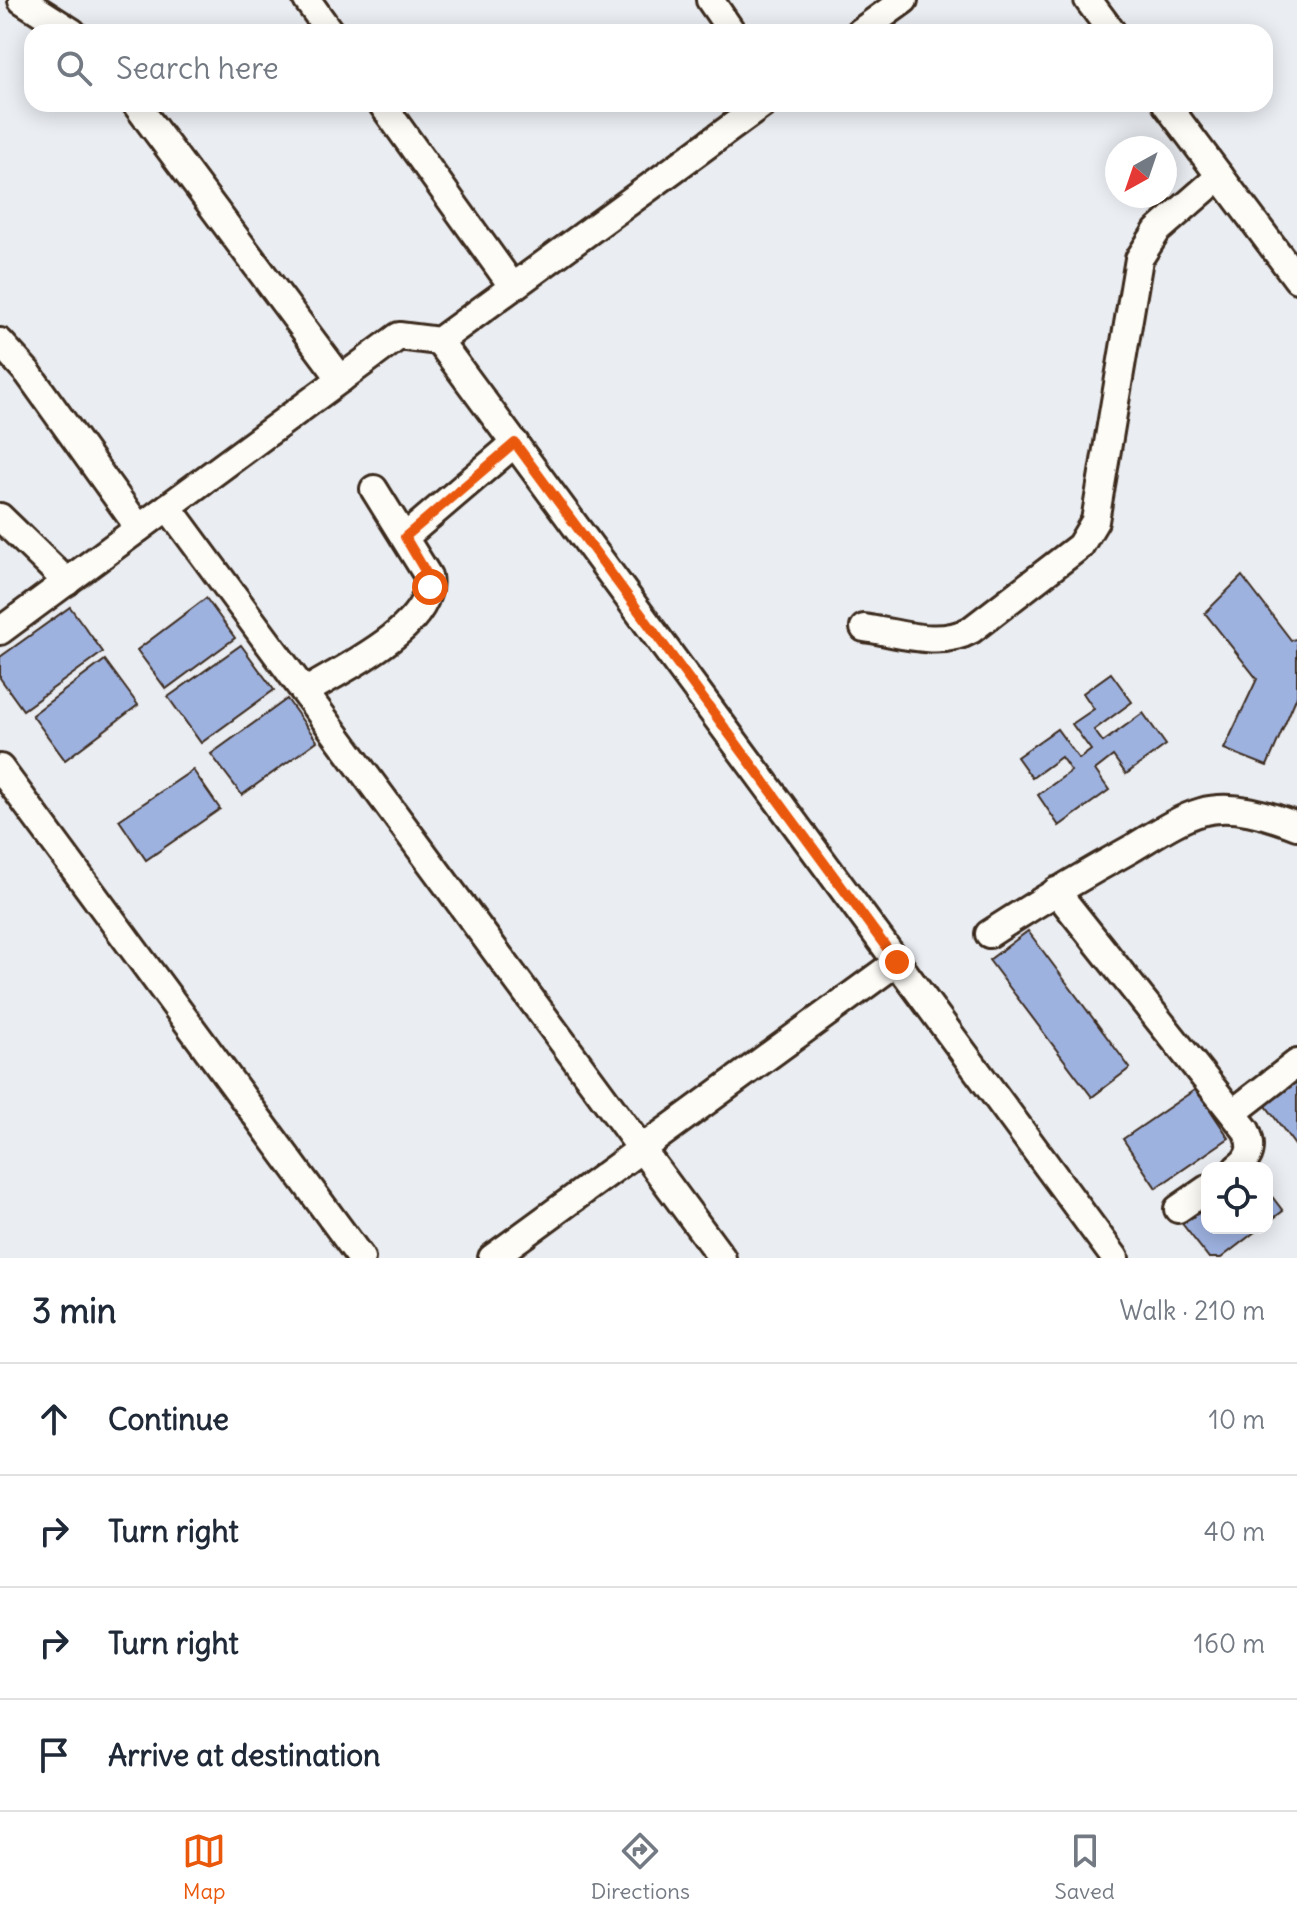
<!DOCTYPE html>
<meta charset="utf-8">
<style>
:root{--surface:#fff;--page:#f6f6f7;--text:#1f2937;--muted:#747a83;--line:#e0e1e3;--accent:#ea580c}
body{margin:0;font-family:Delius,sans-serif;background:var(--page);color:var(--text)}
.controls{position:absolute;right:24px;bottom:24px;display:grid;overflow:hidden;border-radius:16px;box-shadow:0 4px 20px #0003}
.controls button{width:72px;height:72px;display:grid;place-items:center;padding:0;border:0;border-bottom:2px solid var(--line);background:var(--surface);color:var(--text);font:40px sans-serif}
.compass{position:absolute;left:1105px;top:136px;width:72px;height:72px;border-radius:50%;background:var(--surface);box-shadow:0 4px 20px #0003;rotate:220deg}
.stop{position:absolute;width:24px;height:24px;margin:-18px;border:6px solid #ea580c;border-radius:50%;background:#fff}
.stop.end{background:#ea580c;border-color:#fff;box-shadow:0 2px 8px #0008}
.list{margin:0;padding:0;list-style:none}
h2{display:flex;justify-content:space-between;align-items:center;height:104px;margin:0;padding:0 32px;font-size:34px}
h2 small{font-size:26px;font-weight:400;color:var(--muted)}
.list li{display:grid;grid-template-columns:52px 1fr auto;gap:24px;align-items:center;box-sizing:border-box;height:112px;padding:0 32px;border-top:2px solid var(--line)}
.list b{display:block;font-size:30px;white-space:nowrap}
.list em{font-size:26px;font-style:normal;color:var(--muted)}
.icon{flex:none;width:44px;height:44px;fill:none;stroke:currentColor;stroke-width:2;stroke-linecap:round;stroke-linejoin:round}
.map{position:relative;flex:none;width:1297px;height:1258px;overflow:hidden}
.search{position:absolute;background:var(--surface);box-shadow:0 4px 20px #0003;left:24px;right:24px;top:24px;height:88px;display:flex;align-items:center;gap:20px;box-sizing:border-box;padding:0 28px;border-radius:24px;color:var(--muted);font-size:30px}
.sheet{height:552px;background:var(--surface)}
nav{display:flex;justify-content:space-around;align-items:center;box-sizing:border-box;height:112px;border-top:2px solid var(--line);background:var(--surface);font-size:22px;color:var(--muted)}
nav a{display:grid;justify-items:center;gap:4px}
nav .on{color:var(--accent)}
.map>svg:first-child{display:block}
</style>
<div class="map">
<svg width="1297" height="1258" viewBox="0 0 1297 1258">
<rect width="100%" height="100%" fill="#eaedf2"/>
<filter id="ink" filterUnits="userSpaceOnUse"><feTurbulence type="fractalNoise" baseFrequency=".0125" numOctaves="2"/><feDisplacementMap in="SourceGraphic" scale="16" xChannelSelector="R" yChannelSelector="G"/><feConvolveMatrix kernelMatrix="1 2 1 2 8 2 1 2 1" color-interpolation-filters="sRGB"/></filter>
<g filter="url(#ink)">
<g fill="#9eb2e0" stroke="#3b2a1e" stroke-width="2">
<path d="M1242 576 1291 640 1297 639V696L1267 766 1224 749 1257 679 1205 613Z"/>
<path d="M206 598 235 638 166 689 137 650Z"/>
<path d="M70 607 103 652 23 710 0 678V657Z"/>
<path d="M241 645 274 690 201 743 168 697Z"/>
<path d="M105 660 138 705 65 760 32 715Z"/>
<path d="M1111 673 1132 702 1094 730 1103 742 1143 713 1166 745 1126 774 1113 756 1095 770 1109 790 1059 826 1038 795 1071 771 1061 757 1032 778 1017 757 1057 729 1079 759 1091 750 1072 724 1094 709 1083 693Z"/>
<path d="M287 699 317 741 242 795 211 754Z"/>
<path d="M193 770 220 809 146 860 119 820Z"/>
<path d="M1028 931 1130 1068 1092 1097 989 960Z"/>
<path d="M1297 1073V1148L1261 1099Z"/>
<path d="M1196 1089 1229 1138 1156 1188 1123 1139Z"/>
<path d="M1267 1190 1283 1211 1267 1223Z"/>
<path d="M1207 1200V1228H1260L1221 1258H1209L1180 1221Z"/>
</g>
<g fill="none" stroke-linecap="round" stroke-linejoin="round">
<g stroke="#3b2a1e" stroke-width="32">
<g id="minor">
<path d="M22 0 72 32"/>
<path d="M307 0 330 32"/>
<path d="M710 0 732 32"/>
<path d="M1088 0 1112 32"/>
<path d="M860 32 904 0"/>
<path d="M136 104 341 379"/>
<path d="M382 104 513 287"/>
<path d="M1166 104 1297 279"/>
<path d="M439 341 1115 1258"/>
<path d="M0 342 28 373 139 528"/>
<path d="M168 507 722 1258"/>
<path d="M0 517 67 582"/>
<path d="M405 537 515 443"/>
<path d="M864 628C899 633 939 648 971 630L1080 546 1095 521 1139 259 1157 231 1220 176"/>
<path d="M0 631 399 336 439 341 763 104"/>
<path d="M305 692C341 669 437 626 428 576L374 489"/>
<path d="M0 768 361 1258"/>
<path d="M1056 891 1246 1130C1253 1146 1252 1157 1237 1168"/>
<path d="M989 934C1035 904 1082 876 1131 849 1153 836 1177 819 1201 812 1232 803 1268 815 1297 826"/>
<path d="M1234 1112 1297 1063"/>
<path d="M1178 1209 1207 1189"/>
<path d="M492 1258 897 962"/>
</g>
</g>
<use href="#minor" stroke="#fdfcf7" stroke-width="26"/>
</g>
</g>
<g fill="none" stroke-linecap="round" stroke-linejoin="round" filter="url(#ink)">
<path stroke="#ea580c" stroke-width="10" d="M430 587 428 576 405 537 515 443 897 962"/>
</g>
</svg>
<div class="controls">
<button><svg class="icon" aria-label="locate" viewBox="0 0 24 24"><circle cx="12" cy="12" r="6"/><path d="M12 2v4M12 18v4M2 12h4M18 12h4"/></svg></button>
</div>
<svg class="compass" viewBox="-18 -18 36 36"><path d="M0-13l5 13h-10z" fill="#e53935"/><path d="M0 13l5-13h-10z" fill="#747a83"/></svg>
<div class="stop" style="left:430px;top:587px"></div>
<div class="stop end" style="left:897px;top:962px"></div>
<div class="search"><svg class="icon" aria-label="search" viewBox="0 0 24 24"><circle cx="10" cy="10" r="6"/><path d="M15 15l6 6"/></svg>Search here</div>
</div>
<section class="sheet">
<h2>3 min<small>Walk · 210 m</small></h2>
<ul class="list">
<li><svg class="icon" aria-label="ahead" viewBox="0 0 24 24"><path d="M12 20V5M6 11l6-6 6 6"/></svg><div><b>Continue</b></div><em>10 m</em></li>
<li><svg class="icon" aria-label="right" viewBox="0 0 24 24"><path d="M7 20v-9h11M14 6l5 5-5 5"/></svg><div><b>Turn right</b></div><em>40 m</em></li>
<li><svg class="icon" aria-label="right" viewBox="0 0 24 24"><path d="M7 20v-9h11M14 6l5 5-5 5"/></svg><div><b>Turn right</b></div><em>160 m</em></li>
<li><svg class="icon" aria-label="arrive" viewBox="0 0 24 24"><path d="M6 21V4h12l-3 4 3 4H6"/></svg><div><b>Arrive at destination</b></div></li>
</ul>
</section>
<nav>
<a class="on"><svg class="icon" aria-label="map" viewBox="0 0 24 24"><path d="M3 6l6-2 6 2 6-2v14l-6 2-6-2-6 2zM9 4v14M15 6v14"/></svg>Map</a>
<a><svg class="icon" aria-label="directions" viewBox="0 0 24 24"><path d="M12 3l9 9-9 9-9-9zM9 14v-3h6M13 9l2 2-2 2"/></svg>Directions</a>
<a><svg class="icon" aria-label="saved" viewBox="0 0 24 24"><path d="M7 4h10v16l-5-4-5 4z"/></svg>Saved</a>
</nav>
